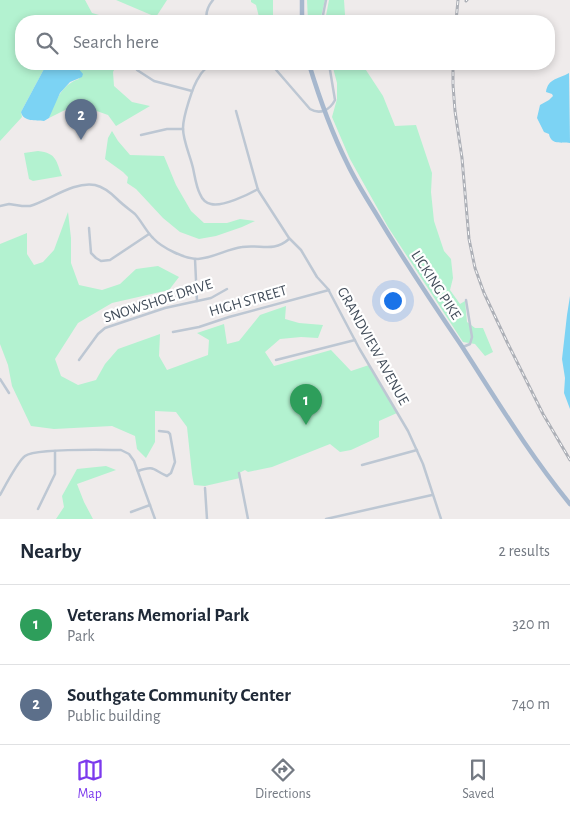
<!DOCTYPE html>
<style>
:root{--surface:#fff;--page:#f2f2f3;--text:#1f2937;--muted:#747a83;--line:#e0e1e3;--accent:#7c3aed}
body{margin:0;font-family:"Alegreya Sans",sans-serif;background:var(--page);color:var(--text)}
.you{position:absolute;left:392px;top:300px;width:18px;height:18px;margin:-12px;border:4px solid #fff;border-radius:50%;background:#1a73e8;box-shadow:0 0 0 8px #1a73e833}
.badge{display:grid;place-items:center;width:32px;height:32px;border-radius:50%;background:var(--accent);color:#fff;font-size:16px;font-weight:700}
.pin{position:absolute;translate:-50% -41px;filter:drop-shadow(0 1px 2px #0008)}
.pin::after{content:'';position:absolute;top:26px;width:18px;height:15px;background:inherit;clip-path:polygon(0 0,100% 0,50% 100%)}
.list{margin:0;padding:0;list-style:none}
h2{display:flex;justify-content:space-between;align-items:center;height:65px;margin:0;padding:0 20px;font-size:21px}
h2 small{font-size:16px;font-weight:400;color:var(--muted)}
.list li{display:grid;grid-template-columns:32px 1fr auto;gap:15px;align-items:center;box-sizing:border-box;height:80px;padding:0 20px;border-top:1px solid var(--line)}
.list b{display:block;font-size:19px;white-space:nowrap}
.list p{margin:0;font-size:16px;white-space:nowrap;color:var(--muted)}
.list em{font-size:16px;font-style:normal;color:var(--muted)}
.icon{flex:none;width:28px;height:28px;fill:none;stroke:currentColor;stroke-width:2;stroke-linecap:round;stroke-linejoin:round}
.map{position:relative;flex:none;width:570px;height:519px;overflow:hidden}
.search{position:absolute;background:var(--surface);box-shadow:0 2px 8px #0003;left:15px;right:15px;top:15px;height:55px;display:flex;align-items:center;gap:12px;box-sizing:border-box;padding:0 18px;border-radius:20px;color:var(--muted);font-size:19px}
.sheet{height:225px;background:var(--surface)}
nav{display:flex;justify-content:space-around;align-items:center;box-sizing:border-box;height:70px;border-top:1px solid var(--line);background:var(--surface);font-size:14px;color:var(--muted)}
nav a{display:grid;justify-items:center;gap:2px}
nav .on{color:var(--accent)}
.map>svg:first-child{display:block}
</style>
<div class="map">
<svg width="570" height="519" viewBox="0 0 570 519">
<rect width="100%" height="100%" fill="#efebeb"/>
<g fill="#b3f2d0">
<path d="M0 0H85L92 13 120 21H21V64H117L113 72 114 86 132 102 150 106 116 126 108 115 77 104 49 118C54 103 62 84 79 79L75 66H48L44 69 21 112 22 117 0 141Z"/>
<path d="M116 0H167L156 17Z"/>
<path d="M251 0H273V21H260L256 5 251 2Z"/>
<path d="M307 0H325L320 21H308Z"/>
<path d="M329 0H344L345 15 338 17V21H325Z"/>
<path d="M332 64H362L383 96 395 126 416 125 432 173 431 192 434 221 444 251 451 259 453 278 450 290 460 304 465 301 467 322 475 328H483L493 352 485 356 475 344 463 342 388 227 350 159 332 117 337 99V83Z"/>
<path d="M112 131 118 141 130 155 164 156 176 185 191 211 204 223H227L240 219 255 221 242 227 216 236 199 239 180 232 163 218 136 189 127 183 128 177 123 172 105 159 108 138Z"/>
<path d="M38 151C57 153 56 161 62 176L33 181 29 179 24 153Z"/>
<path d="M68 212 71 238V263L79 285 102 290 120 284 136 269 158 266 179 277 169 290 112 303 78 323 55 359 61 376 78 385 96 380 105 364 118 349 160 334 159 356 167 370 208 355 209 340 197 333 224 324 227 344 239 341 260 315 286 306 285 319 299 323 323 325 318 338 301 337 280 339 265 352 274 366 331 350 351 371 369 365 397 413 379 421V437L351 450 340 452 330 444 272 467 248 472 245 470 239 473 240 478 205 486 194 485 192 474 187 427 176 412 155 411V442L146 458 137 449 135 436 112 426 54 429 31 426 12 386 8 365 0 344V244L27 233V254L34 265 43 262 54 250Z"/>
<path d="M106 466 116 470 77 484 84 502 93 519H56L64 507 62 496 77 469Z"/>
</g>
<g fill="#7cd3f4">
<path d="M48 66H75L78 68 83 74 82 77 70 82 60 93 49 118 44 121C36 120 23 122 21 112L44 69Z"/>
<path d="M569 73 570 143C561 142 551 145 549 134L544 132 537 118 540 105 549 100 553 96 552 94 546 92C548 78 559 79 569 73Z"/>
<path d="M570 296V409L564 393 565 378 562 359 567 315Z"/>
</g>
<g fill="none" stroke-linecap="round" stroke-linejoin="round">
<g stroke="#bdc7d3" stroke-width="2.5">
<path d="M207 21C205 13 208 6 213 0"/>
<path d="M323 21V15L326 0"/>
<path d="M213 64C207 67 202 71 199 77 193 85 183 117 183 128 183 141 190 155 193 168 195 177 196 186 200 194 202 199 206 203 211 204 222 207 248 195 258 189"/>
<path d="M271 64 310 109C320 115 330 110 335 100L329 64"/>
<path d="M137 70 154 81 192 91"/>
<path d="M236 111 258 190 289 238 301 250 317 277 328 289 359 348 408 431 423 464 441 519"/>
<path d="M141 135 167 129H183"/>
<path d="M0 206 9 204 22 206H30C50 200 74 181 95 185 104 187 111 193 117 199 123 205 129 209 135 214 142 222 146 231 153 238 162 248 185 259 198 259 213 258 227 249 242 247 261 244 273 253 289 239"/>
<path d="M89 228 91 253 96 258 101 261 110 260 149 234"/>
<path d="M195 259 197 301"/>
<path d="M173 332 199 327 229 317 329 290"/>
<path d="M463 347 470 344 472 337 466 300"/>
<path d="M79 360 98 334 105 328 165 308 211 298 227 289"/>
<path d="M276 360 355 340"/>
<path d="M0 379 9 393"/>
<path d="M362 465 417 450"/>
<path d="M138 471C155 465 153 470 167 476L171 473 175 462 170 434 168 432 159 431"/>
<path d="M239 473 248 519"/>
<path d="M205 488 207 519"/>
<path d="M0 495C5 486 18 461 25 456 36 448 104 450 121 450L129 454 134 461 155 519"/>
<path d="M38 509 55 474V451"/>
<path d="M131 512 150 505"/>
<path d="M326 519 432 495"/>
</g>
<g stroke="#a7b8ce" stroke-width="4.5">
<path d="M302 0V21"/>
<path d="M309 64C319 97 331 131 347 163 355 180 365 196 375 212 402 257 431 301 461 345 496 399 529 454 570 504"/>
</g>
<g stroke="#adb0b7" stroke-width="3">
<g id="rail">
<path d="M466 1 467 0"/>
<path d="M456 21 458 0"/>
<path d="M453 64V85L455 111 462 158 469 239 475 268 484 293 508 344 543 414 570 460"/>
</g>
</g>
<use href="#rail" stroke="#fff" stroke-width="1" stroke-dasharray="4" stroke-linecap="butt"/>
</g>
<g text-anchor="middle" dominant-baseline="central" stroke-width="4.5" stroke-linejoin="round" paint-order="stroke">
<g font-size="15" fill="#424d5a" stroke="#fff">
<text transform="translate(436 285) rotate(57)">LICKING PIKE</text>
<text transform="translate(158 301) rotate(-18)">SNOWSHOE DRIVE</text>
<text transform="translate(248 301) rotate(-16)">HIGH STREET</text>
<text transform="translate(373 346) rotate(61)">GRANDVIEW AVENUE</text>
</g>
</g>
</svg>
<div class="you"></div>
<div class="pin badge" style="left:306px;top:425px;background:#2e9e5b">1</div>
<div class="pin badge" style="left:81px;top:140px;background:#5c6f8a">2</div>
<div class="search"><svg class="icon" aria-label="search" viewBox="0 0 24 24"><circle cx="10" cy="10" r="6"/><path d="M15 15l6 6"/></svg>Search here</div>
</div>
<section class="sheet">
<h2>Nearby<small>2 results</small></h2>
<ul class="list">
<li><span class="badge" style="background:#2e9e5b">1</span><div><b>Veterans Memorial Park</b><p>Park</p></div><em>320 m</em></li>
<li><span class="badge" style="background:#5c6f8a">2</span><div><b>Southgate Community Center</b><p>Public building</p></div><em>740 m</em></li>
</ul>
</section>
<nav>
<a class="on"><svg class="icon" aria-label="map" viewBox="0 0 24 24"><path d="M3 6l6-2 6 2 6-2v14l-6 2-6-2-6 2zM9 4v14M15 6v14"/></svg>Map</a>
<a><svg class="icon" aria-label="directions" viewBox="0 0 24 24"><path d="M12 3l9 9-9 9-9-9zM9 14v-3h6M13 9l2 2-2 2"/></svg>Directions</a>
<a><svg class="icon" aria-label="saved" viewBox="0 0 24 24"><path d="M7 4h10v16l-5-4-5 4z"/></svg>Saved</a>
</nav>
